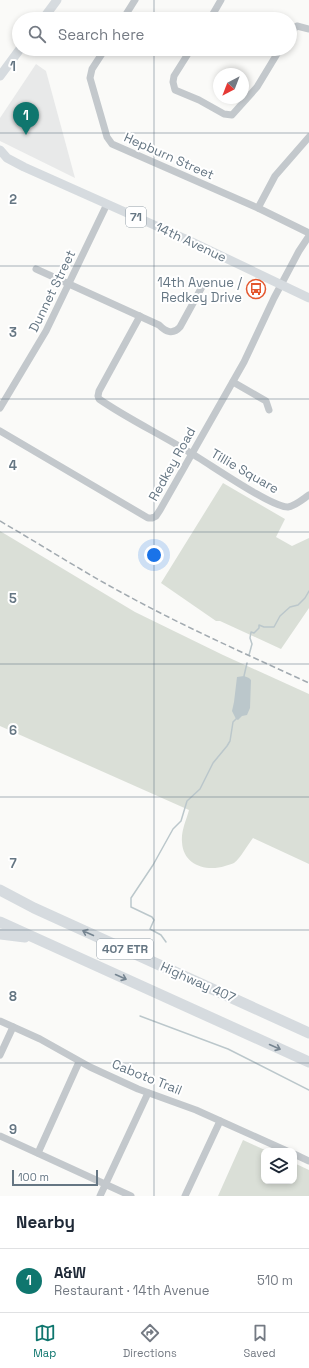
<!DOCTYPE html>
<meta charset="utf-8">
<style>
:root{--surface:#fff;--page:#f6f6f7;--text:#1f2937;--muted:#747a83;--line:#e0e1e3;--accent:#0f766e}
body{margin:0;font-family:"Space Grotesk",sans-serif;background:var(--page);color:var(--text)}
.controls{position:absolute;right:12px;bottom:12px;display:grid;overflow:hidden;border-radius:8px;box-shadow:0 2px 6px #0003}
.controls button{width:36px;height:36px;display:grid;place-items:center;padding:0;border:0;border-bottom:1px solid var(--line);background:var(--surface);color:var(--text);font:20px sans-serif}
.compass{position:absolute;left:213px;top:68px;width:36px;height:36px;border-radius:50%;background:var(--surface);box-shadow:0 2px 6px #0003;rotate:222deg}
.scale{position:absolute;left:12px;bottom:10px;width:86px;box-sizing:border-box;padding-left:4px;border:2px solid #657683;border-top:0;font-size:11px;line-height:14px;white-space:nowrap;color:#657683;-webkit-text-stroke:3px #fff;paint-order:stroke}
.you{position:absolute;left:154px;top:555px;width:14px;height:14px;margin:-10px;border:3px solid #fff;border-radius:50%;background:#1a73e8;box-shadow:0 0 0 6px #1a73e833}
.badge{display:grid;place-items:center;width:26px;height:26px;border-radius:50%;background:var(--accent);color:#fff;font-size:13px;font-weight:700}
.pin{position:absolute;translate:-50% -33px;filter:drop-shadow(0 1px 2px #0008)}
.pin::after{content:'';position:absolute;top:21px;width:14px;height:12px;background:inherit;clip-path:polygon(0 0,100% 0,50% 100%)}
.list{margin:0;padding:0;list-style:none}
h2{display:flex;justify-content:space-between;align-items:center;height:52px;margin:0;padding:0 16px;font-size:17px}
h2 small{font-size:13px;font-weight:400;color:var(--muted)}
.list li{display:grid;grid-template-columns:26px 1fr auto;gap:12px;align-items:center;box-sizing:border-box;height:64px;padding:0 16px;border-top:1px solid var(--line)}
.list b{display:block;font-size:15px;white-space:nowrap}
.list p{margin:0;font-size:13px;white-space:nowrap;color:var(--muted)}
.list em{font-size:13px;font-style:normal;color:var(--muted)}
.icon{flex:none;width:22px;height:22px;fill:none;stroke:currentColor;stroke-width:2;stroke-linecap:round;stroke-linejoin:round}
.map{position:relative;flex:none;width:309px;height:1196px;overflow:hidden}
.search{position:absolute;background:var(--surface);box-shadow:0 2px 6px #0003;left:12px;right:12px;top:12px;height:44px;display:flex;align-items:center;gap:10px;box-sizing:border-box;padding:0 14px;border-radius:22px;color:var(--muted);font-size:15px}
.sheet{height:116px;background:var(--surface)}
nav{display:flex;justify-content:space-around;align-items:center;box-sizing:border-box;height:56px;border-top:1px solid var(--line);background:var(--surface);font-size:11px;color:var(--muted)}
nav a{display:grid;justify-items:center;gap:2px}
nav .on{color:var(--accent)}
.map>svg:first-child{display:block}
</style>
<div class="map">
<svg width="309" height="1196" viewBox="0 0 309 1196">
<rect width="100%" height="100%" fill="#fafaf8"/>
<path fill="#e8e9e9" d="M36 64 46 71 75 178 0 141V118Z"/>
<g fill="#dadfd7">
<path d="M223 483 285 519 276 537 292 546 309 538V608L281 649 220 621H216L161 583Z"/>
<path d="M0 531 135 612 223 655 309 694V864L253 838C248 844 240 859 234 863 232 864 228 865 225 866 206 872 183 865 182 842 181 831 186 821 189 810L0 726Z"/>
<path d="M243 1140 267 1151H264V1181H294V1163L309 1170V1196H218Z"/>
</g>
<path fill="#bbc7cb" d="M244 676 249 678 251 680 250 708 247 715 242 716 238 720 236 719 232 711 234 702 237 677Z"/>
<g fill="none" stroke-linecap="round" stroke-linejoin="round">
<g stroke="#bbc7cb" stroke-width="1.5">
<path d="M249 655 252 644 250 638 251 632 254 633 259 628V625L264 627H274L280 616 290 607 298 605 305 598 309 591"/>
<path d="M244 676 247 663"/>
<path d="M166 942 161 935 150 929 154 920 152 917 131 907V898L153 865 173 829 181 821 187 801 200 789 213 763 227 746 230 741 233 722 236 719"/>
<path d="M140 1016 228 1049 309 1090"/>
</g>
<g stroke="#c3c8cc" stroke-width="7">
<path d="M123 19 135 0"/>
<path d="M210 19 221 0"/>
<path d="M290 32 297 26 309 29"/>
<path d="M105 49 92 69 90 78 107 137 112 144 258 208 309 233"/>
<path d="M191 49 174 76 173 82 175 90 199 100 224 114 232 115 257 87 280 49"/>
<path d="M258 208 275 176 309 137"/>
<path d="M36 269 159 325C166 332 173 335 180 327L203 285"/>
<path d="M140 316 99 391 98 396 99 399C128 419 160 434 189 452 207 462 272 508 288 507 295 506 303 499 309 495"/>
<path d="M233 382 266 401 269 410"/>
<path d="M0 408 46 331 107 204"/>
<path d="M0 431 148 518H152L156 516 160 510 244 362 274 298 299 251 309 236"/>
<path d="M0 1021 40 1039 90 1067 138 1089 196 1110 287 1151"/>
<path d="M0 1055 13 1027"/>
<path d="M0 1136 131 1196"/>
<path d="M38 1153 79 1062"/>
<path d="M294 1154 309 1161"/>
<path d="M100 1196 148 1093"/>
<path d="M185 1196 220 1121"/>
</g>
<g stroke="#d6dbdf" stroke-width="9">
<path d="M43 19 57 0"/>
<path d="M0 76 20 49"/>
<path d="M0 150 7 158 24 167 190 241 309 298"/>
</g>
<g stroke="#d6dbdf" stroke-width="11">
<path d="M0 890 34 908 309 1033"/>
<path d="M0 922 309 1062"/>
<path d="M0 934 25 937"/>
</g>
<path stroke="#a2aab0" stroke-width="1.5" stroke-dasharray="6 3" stroke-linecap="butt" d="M0 521C43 546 85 573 128 596 187 628 248 655 309 683"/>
</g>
<defs><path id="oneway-shaft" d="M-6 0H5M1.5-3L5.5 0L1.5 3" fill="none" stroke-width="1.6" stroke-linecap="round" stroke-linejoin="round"/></defs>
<g stroke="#768591">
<use href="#oneway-shaft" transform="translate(88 933) rotate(-156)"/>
<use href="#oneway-shaft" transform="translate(121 977) rotate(24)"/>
<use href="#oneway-shaft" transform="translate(275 1047) rotate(24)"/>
</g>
<path fill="none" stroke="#657683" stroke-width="1" stroke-opacity="0.55" d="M154 0V19M154 49V1196M0 133H309M0 266H309M0 399H309M0 532H309M0 664H309M0 797H309M0 930H309M0 1063H309"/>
<defs>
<g id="bus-ring" transform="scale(1)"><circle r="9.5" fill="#fff" stroke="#e4572e" stroke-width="1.5"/><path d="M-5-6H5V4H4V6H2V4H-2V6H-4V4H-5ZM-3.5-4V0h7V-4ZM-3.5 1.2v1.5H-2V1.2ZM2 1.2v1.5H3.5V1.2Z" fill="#e4572e"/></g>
</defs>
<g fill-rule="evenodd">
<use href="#bus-ring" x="256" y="289"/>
</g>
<g text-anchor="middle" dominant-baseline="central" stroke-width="4" stroke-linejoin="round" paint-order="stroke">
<g fill="#fff" stroke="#939fa8" stroke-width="1">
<rect x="126" y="207" width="20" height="20" rx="3"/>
<rect x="97" y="939" width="56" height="20" rx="3"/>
</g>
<g font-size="12" font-weight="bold" fill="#657683">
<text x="136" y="217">71</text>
<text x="125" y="949">407 ETR</text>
</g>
<g font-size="13" fill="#657683" stroke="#fff">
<text transform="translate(169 156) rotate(24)">Hepburn Street</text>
<text transform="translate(191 242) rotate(25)">14th Avenue</text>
<text transform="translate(52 291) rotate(-64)">Dunnet Street</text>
<text transform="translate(172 464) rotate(-61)">Redkey Road</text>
<text transform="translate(245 471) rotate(30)">Tillie Square</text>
<text transform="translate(198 982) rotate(24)">Highway 407</text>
<text transform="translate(147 1077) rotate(22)">Caboto Trail</text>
</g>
<g font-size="13" fill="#657683" stroke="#fff" text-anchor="end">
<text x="242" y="282">14th Avenue /<tspan x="242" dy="15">Redkey Drive</tspan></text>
</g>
</g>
<g font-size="13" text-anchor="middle" font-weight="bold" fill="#657683" stroke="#fff" stroke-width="4" stroke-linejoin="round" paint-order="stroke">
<text x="13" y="71">1</text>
<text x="13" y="204">2</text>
<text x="13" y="337">3</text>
<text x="13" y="470">4</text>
<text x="13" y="603">5</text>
<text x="13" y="735">6</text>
<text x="13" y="868">7</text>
<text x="13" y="1001">8</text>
<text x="13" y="1134">9</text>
</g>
</svg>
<div class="controls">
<button><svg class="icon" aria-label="layers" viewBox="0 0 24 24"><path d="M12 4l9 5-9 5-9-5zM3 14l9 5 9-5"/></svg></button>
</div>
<svg class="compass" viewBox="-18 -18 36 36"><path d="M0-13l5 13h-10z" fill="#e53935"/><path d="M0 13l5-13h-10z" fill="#747a83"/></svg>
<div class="scale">100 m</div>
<div class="you"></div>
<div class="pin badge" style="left:26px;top:135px">1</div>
<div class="search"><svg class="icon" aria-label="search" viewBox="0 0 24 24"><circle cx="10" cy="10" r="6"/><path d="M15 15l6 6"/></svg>Search here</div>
</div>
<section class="sheet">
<h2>Nearby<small></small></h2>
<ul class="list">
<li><span class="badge">1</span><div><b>A&amp;W</b><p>Restaurant · 14th Avenue</p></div><em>510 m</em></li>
</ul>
</section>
<nav>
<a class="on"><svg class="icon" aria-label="map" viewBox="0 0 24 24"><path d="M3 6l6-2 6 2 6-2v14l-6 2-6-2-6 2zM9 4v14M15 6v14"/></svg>Map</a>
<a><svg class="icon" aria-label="directions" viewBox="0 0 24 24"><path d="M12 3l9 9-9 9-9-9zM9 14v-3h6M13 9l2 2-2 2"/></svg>Directions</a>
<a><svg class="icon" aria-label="saved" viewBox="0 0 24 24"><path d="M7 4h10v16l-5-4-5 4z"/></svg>Saved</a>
</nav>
